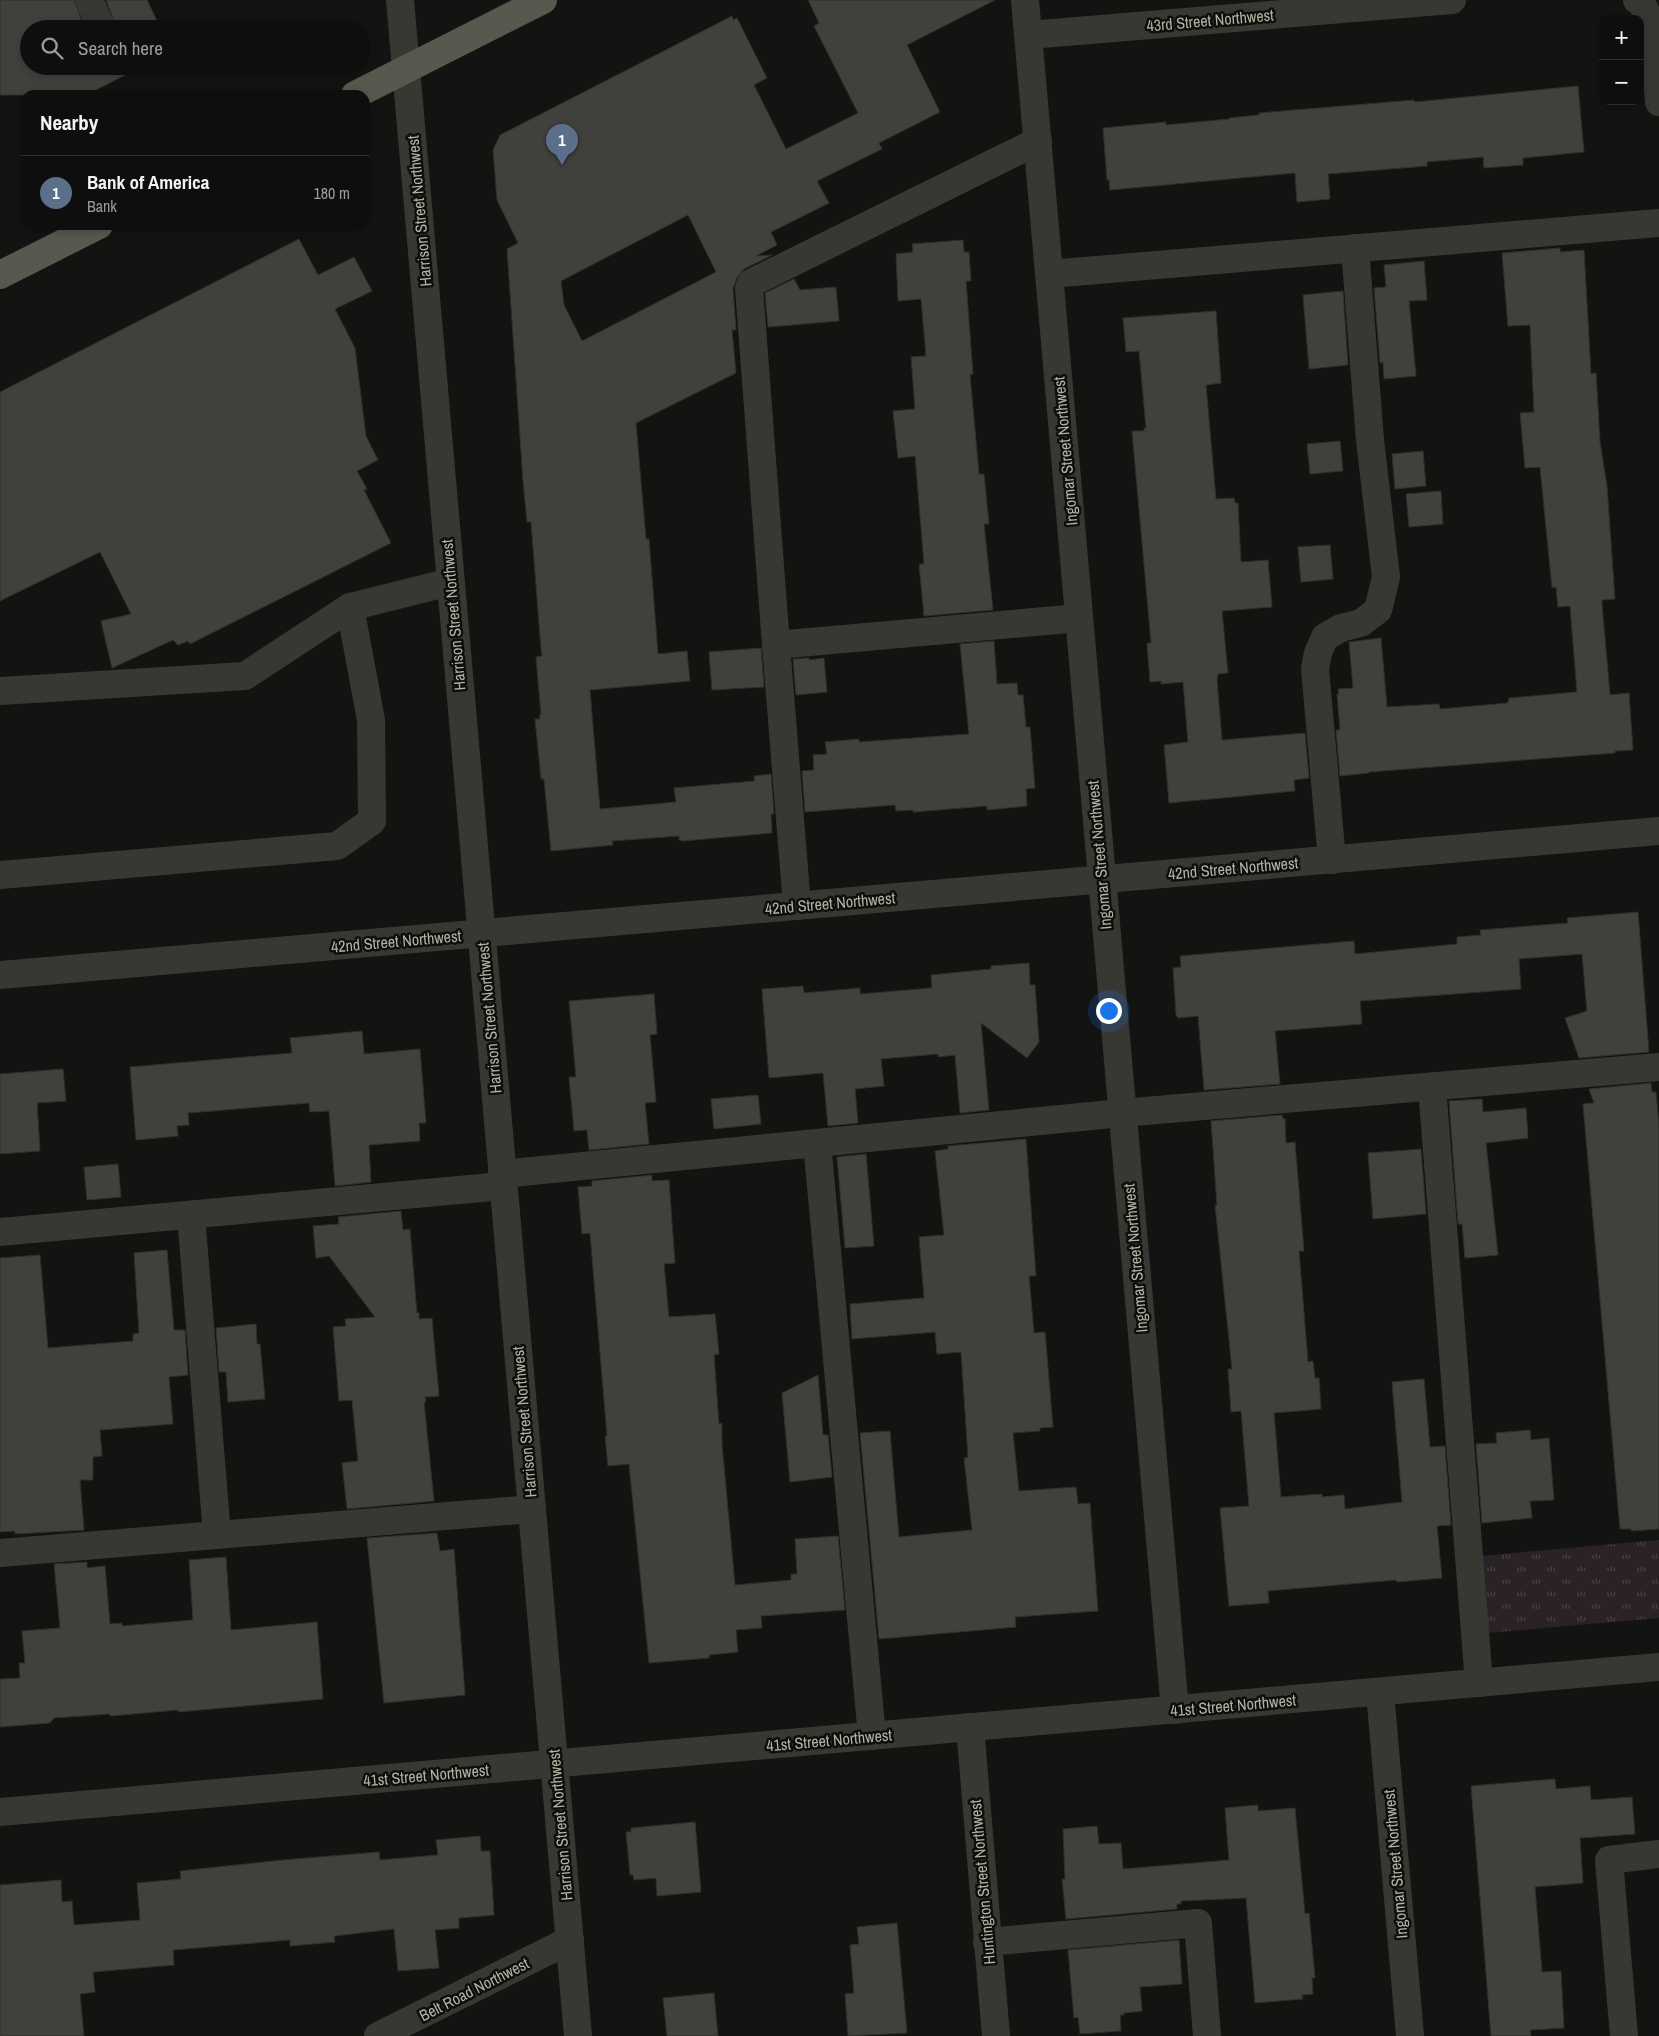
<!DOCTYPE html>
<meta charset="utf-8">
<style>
:root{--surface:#0e0e0e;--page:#1c1c1c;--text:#f1f3f6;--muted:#9b9c9e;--line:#2e2e2e;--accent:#96a2f6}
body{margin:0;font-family:"Archivo Narrow",sans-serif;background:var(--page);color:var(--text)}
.controls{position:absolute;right:15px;top:15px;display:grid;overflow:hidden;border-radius:10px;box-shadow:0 2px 8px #0003}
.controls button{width:45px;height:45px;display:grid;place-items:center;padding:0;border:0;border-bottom:1px solid var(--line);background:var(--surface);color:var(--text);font:25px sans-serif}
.you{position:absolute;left:1108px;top:1010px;width:18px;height:18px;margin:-12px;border:4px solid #fff;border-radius:50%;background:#1a73e8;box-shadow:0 0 0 8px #1a73e833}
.badge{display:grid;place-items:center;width:32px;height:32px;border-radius:50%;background:var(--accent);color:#fff;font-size:16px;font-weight:700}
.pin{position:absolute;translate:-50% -41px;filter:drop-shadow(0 1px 2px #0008)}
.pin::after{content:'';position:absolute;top:26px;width:18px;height:15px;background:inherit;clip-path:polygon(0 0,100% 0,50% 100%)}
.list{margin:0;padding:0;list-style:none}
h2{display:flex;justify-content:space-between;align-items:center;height:65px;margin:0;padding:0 20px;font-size:21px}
h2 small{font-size:16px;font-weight:400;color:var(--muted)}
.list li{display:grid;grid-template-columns:32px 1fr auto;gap:15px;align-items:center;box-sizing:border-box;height:75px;padding:0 20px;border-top:1px solid var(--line)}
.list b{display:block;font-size:19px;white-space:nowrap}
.list p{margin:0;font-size:16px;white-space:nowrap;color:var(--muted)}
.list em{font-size:16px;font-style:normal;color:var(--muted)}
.icon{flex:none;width:28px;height:28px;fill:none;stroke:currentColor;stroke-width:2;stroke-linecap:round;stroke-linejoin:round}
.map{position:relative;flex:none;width:1659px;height:2036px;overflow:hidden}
.search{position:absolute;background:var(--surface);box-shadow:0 2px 8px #0003;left:20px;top:20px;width:350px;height:55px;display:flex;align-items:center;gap:12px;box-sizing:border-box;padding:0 18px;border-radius:28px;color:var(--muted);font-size:19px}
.panel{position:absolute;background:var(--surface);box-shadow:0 2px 8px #0003;left:20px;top:90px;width:350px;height:140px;border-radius:15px}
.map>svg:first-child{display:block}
</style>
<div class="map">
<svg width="1659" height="2036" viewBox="0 0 1659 2036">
<defs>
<pattern id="park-tufts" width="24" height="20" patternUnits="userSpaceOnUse" patternTransform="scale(1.25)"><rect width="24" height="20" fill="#2b2228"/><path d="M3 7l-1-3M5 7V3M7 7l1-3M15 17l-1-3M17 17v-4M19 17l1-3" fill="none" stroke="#474044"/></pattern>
</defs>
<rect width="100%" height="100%" fill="#131312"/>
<path fill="url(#park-tufts)" d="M1659 1540V1618L1487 1633 1480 1556Z"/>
<g fill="#40403c" stroke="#2f2f2c" fill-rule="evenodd">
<path d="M0 0H74L85 29H29V66H143L86 95H0Z"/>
<path d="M106 0H147L161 29H117Z"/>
<path d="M808 0H995L907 45 940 112 879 143 882 149 817 181 829 203 771 232 777 245 756 256 772 255 744 269 737 277 733 289 736 330H732L736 373 636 423 646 539H649L658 654 687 651 690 681 590 690 600 809 676 802 674 788 755 781 754 776 771 774 774 814H771L772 833 683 841 679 840V836L612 841 613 845 551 851 544 779H541L535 719H540L539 715H541L536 657 542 656 541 649 531 522H527L523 481 507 249 518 243 497 200 493 150 500 135 732 16 733 20 737 18 767 78 754 85 786 149 858 113 814 26 819 23ZM688 215 716 272 582 341 564 305 561 281Z"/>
<path d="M1578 86 1584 152 1523 158V165L1484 168 1483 157 1427 162V166L1328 174 1330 199 1297 202 1295 173 1110 190 1109 179 1107 180 1103 128 1166 122V125L1229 119V118L1259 115V113L1414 100 1415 102Z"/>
<path d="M299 239 318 275 354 257 372 291 335 309 355 348 366 436 378 460 357 471 367 489 364 490 391 543 190 644 188 641 178 645 173 640 112 668 101 621 131 614 100 552 0 601V392Z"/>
<path d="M963 240 964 252H969L971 281H966L973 374 970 375 979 474H984L989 524H984L993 610 924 616 919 564H924L915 456 898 458 893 411 915 409 911 357 926 356 921 299 898 301 896 254 913 252 912 244Z"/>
<path d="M1560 248V252L1584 250 1591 374 1596 373 1600 442 1607 486 1615 599 1602 600V604L1610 695 1629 693 1633 750 1615 751V753L1369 772V773L1340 776 1336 730H1340L1337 694H1339L1338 689 1353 688 1349 642 1381 638 1387 707 1439 704 1440 709 1508 703 1509 698 1577 692 1570 606 1558 607 1556 587 1552 588 1540 467 1525 468 1520 413 1534 412 1530 325 1508 326 1502 253Z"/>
<path d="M1424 261 1427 300 1409 301 1416 376 1384 379 1383 362 1380 363 1374 288 1386 287 1384 265Z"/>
<path d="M794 279 800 290 836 287 839 321 768 327 765 293Z"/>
<path d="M1343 291 1348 365 1309 369 1303 295Z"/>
<path d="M1216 311 1221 383 1206 385 1216 499 1234 498 1235 503H1238L1241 562 1268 560 1272 607 1222 611 1228 673 1218 674 1217 680 1222 740 1305 733 1309 778 1294 780 1295 791 1169 803 1164 745 1188 742 1183 682 1161 684V681L1150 682 1147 643H1151L1132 431H1144V428H1146L1139 351 1126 352 1123 318Z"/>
<path d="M1340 441 1343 471 1310 474 1307 444Z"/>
<path d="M1423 451 1426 486 1395 489 1392 454Z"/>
<path d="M1441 491 1443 524 1409 527 1406 494Z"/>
<path d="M1330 545 1333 579 1301 582 1298 547Z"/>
<path d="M994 641 997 684 1017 683 1018 695H1023L1026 727H1030L1035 788 1026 789 1027 806 987 810V806L913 812V810L896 811 895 805 805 812 802 771 814 770 813 755 827 754 825 742 859 739V742L969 734 960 644Z"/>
<path d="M761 648 764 687 712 690 709 652Z"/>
<path d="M809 658V660L824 658 827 692 796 695 793 659Z"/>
<path d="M1638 912 1649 1052 1579 1058 1565 1018 1587 1011 1582 954 1519 959 1521 989 1360 1001 1362 1024 1275 1031 1280 1084 1204 1090 1198 1016 1178 1018 1176 1015 1173 968 1181 967 1180 956 1354 941 1355 954 1457 944V937L1481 935 1480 930 1568 923 1567 918Z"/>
<path d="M1029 963 1030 985H1035L1039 1042 1027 1058 981 1023 989 1110 960 1113 955 1055 938 1057V1054L881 1059 884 1086 855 1089 858 1123 828 1126 823 1073 769 1078 762 989 803 986 804 993 860 988V994L932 988 931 975 991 969V966Z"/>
<path d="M654 994 657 1034 650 1035 656 1102 645 1103 649 1144 589 1150 587 1130 574 1131 569 1077H576L569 1001Z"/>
<path d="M362 1031 364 1054 420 1049 426 1123H419L420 1141 369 1145 371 1182 335 1186 329 1111 310 1112 309 1103 188 1113 189 1125 177 1126 178 1136 136 1140 130 1067 292 1053 290 1038Z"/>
<path d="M63 1069 66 1101 37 1103 40 1151 0 1154V1074Z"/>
<path d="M1651 1083 1652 1092H1656L1659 1127V1529L1631 1531V1529H1620L1583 1104 1594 1103 1589 1089Z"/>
<path d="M758 1095 761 1124 714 1129 711 1099Z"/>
<path d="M1482 1099 1483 1112 1526 1108 1528 1138 1486 1143 1498 1255 1465 1258 1462 1224H1458L1449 1101Z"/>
<path d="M1282 1115 1283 1119 1285 1118 1286 1143 1295 1142 1304 1251H1299L1308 1362 1313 1361 1315 1378H1319L1321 1409 1274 1413 1281 1497 1322 1494V1497L1344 1495 1345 1509 1402 1502 1392 1382 1424 1379 1430 1447 1445 1446 1451 1525 1437 1526 1442 1578 1397 1582 1396 1580 1268 1591 1269 1603 1229 1606 1220 1508 1249 1506 1241 1411 1231 1412 1228 1369H1232L1215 1205H1217L1211 1121Z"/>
<path d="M1026 1139 1036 1276H1029L1034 1333 1045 1332 1053 1427 1040 1428V1431L1013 1433 1019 1491 1076 1487 1078 1504 1090 1503 1098 1611 1015 1617 1016 1627 879 1639 860 1433 890 1431 899 1537 972 1530 964 1458 968 1457 961 1352 937 1354 935 1332 852 1339 850 1304 924 1298 919 1237 944 1235 935 1151 948 1149V1146Z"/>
<path d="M1421 1149 1426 1214 1373 1219 1368 1153Z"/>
<path d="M866 1154 874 1246 845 1248 837 1157Z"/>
<path d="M118 1164 121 1197 87 1200 84 1167Z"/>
<path d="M652 1175V1181L669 1180 675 1263 664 1264 669 1317 715 1314 719 1354 714 1355 719 1424 722 1423V1444L735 1585 791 1580V1574H797L795 1539 838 1536 845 1610 761 1616 762 1628 736 1630 738 1652 709 1655V1658L649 1663 629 1464 608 1466 605 1436H607L590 1233 582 1234 578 1187 592 1186V1181Z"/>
<path d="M401 1211 403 1230 410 1229 417 1313H419V1319L432 1318 439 1396 425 1397 426 1402H424L434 1501 347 1509 342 1463 358 1461 352 1400 339 1401 333 1327 346 1326 345 1319 375 1317 329 1256 316 1258 313 1226 339 1224 338 1217Z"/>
<path d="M167 1250 174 1330H185L188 1375 169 1377 173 1424 100 1430 102 1456 93 1457V1480H80L84 1530 15 1534V1531L0 1532V1258L40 1255 48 1348 133 1341V1334L139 1333 134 1253Z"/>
<path d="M256 1324 257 1344H260L265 1399 228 1402 226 1372H219L216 1328Z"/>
<path d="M818 1375 823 1435H828L832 1477 790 1482 782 1393Z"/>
<path d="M1530 1430 1531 1440 1549 1438 1554 1500 1530 1501 1532 1518 1482 1523 1476 1444 1497 1443 1496 1433Z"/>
<path d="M437 1533 440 1551 454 1549 465 1695 384 1703 367 1538Z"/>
<path d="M226 1557 231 1630 317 1622 323 1699 178 1712V1710L110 1716V1714L54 1718 50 1723 0 1727V1679L20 1678 19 1663H25L22 1631 60 1628 54 1564 87 1562V1568L105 1566 110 1624 122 1623V1626L193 1620 189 1560Z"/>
<path d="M1555 1779 1556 1789 1590 1786 1591 1800 1632 1797 1635 1834 1580 1838 1583 1883 1535 1887 1542 1972 1561 1971 1564 2028 1530 2030 1531 2036H1491L1471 1786Z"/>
<path d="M1258 1805V1811L1295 1808 1305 1914 1309 1913 1315 1978H1312L1313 1994 1302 1995 1303 1999 1255 2003 1246 1898 1181 1901V1904H1177V1909L1066 1919 1062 1879H1065L1063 1829 1097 1826 1099 1844 1121 1843 1123 1869 1229 1860 1225 1808Z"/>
<path d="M695 1822 701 1892 657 1896 656 1878 634 1880 633 1875H630L626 1832H631V1828Z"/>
<path d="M480 1836 481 1851H490L494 1915 459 1918V1928L435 1930 439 1968 398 1971 394 1929 334 1936 335 1942 290 1946V1940L173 1950 174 1965 93 1972 95 1992 80 1994 84 2036H0V1885L61 1880 62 1902 72 1901 74 1925 140 1920 137 1883 181 1879 180 1871 283 1860 379 1852 380 1860 438 1855 436 1840Z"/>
<path d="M897 1923 907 2033 848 2036 845 1994 854 1993 850 1945 859 1944 857 1927Z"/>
<path d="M1179 1940 1182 1984 1140 1987 1142 2011 1124 2013V2015H1120L1121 2031 1080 2034 1078 2017 1074 2018 1068 1950Z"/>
<path d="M714 1993 718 2036H667L663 1998Z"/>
</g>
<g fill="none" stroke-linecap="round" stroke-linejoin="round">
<g stroke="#383833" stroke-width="28">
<path d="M89 0 102 29"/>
<path d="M400 0 578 2036"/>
<path d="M1025 0 1175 1710"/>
<path d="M1637 0 1641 2 1653 26 1659 102"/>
<path d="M1029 35 1452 0"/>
<path d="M1049 274 1659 223"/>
<path d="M776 645 749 288 751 283 1038 141"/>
<path d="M0 691 245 676 350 607 450 582"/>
<path d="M1332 860 1315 669 1318 653 1325 637 1341 628 1361 623 1378 610 1386 577 1370 440 1355 248"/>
<path d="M0 875 337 846 372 821 371 720 350 607"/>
<path d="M797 906 776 645 1079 618"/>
<path d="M0 975 1659 831"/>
<path d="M1432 1087 1479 1683"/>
<path d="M817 1143 872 1736"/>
<path d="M502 1174 1122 1113 1659 1067"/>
<path d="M191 1215 217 1535"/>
<path d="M0 1232 503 1186"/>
<path d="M0 1553 532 1509"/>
<path d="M1380 1692 1410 2036"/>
<path d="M970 1727 996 2036"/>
<path d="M0 1812 1659 1667"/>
<path d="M987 1942 1198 1923 1207 2036"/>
<path d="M378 2036 570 1940"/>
<path d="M1624 2036 1609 1860 1659 1854"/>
</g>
<g stroke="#58584f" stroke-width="28">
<path d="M355 95 543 0"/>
<path d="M0 275 99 225"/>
</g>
</g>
<g text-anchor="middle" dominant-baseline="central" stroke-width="5" stroke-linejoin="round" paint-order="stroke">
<g font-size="16" fill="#b4b3a3" stroke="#0e0e0d">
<text transform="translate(1210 20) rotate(-5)">43rd Street Northwest</text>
<text transform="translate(419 211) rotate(-95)">Harrison Street Northwest</text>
<text transform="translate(1065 451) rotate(-95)">Ingomar Street Northwest</text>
<text transform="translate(453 615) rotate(-95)">Harrison Street Northwest</text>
<text transform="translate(1099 855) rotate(-95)">Ingomar Street Northwest</text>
<text transform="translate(1233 868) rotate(-5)">42nd Street Northwest</text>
<text transform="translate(830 903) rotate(-5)">42nd Street Northwest</text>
<text transform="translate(396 941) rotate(-5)">42nd Street Northwest</text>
<text transform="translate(489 1018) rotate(-95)">Harrison Street Northwest</text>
<text transform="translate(1135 1258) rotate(-95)">Ingomar Street Northwest</text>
<text transform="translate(524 1422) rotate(-95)">Harrison Street Northwest</text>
<text transform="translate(1233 1705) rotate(-5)">41st Street Northwest</text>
<text transform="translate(829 1740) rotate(-5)">41st Street Northwest</text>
<text transform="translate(426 1775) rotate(-5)">41st Street Northwest</text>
<text transform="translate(560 1825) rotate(-95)">Harrison Street Northwest</text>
<text transform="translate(1395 1864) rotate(-95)">Ingomar Street Northwest</text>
<text transform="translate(982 1882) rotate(-95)">Huntington Street Northwest</text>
<text transform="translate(474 1989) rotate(-27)">Belt Road Northwest</text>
</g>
</g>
</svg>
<div class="controls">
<button>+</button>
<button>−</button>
</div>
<div class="you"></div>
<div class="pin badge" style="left:562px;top:165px;background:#5c6f8a">1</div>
<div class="search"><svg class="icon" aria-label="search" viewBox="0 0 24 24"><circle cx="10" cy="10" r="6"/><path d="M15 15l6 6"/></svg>Search here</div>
<section class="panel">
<h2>Nearby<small></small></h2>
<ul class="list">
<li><span class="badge" style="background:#5c6f8a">1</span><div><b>Bank of America</b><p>Bank</p></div><em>180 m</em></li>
</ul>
</section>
</div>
